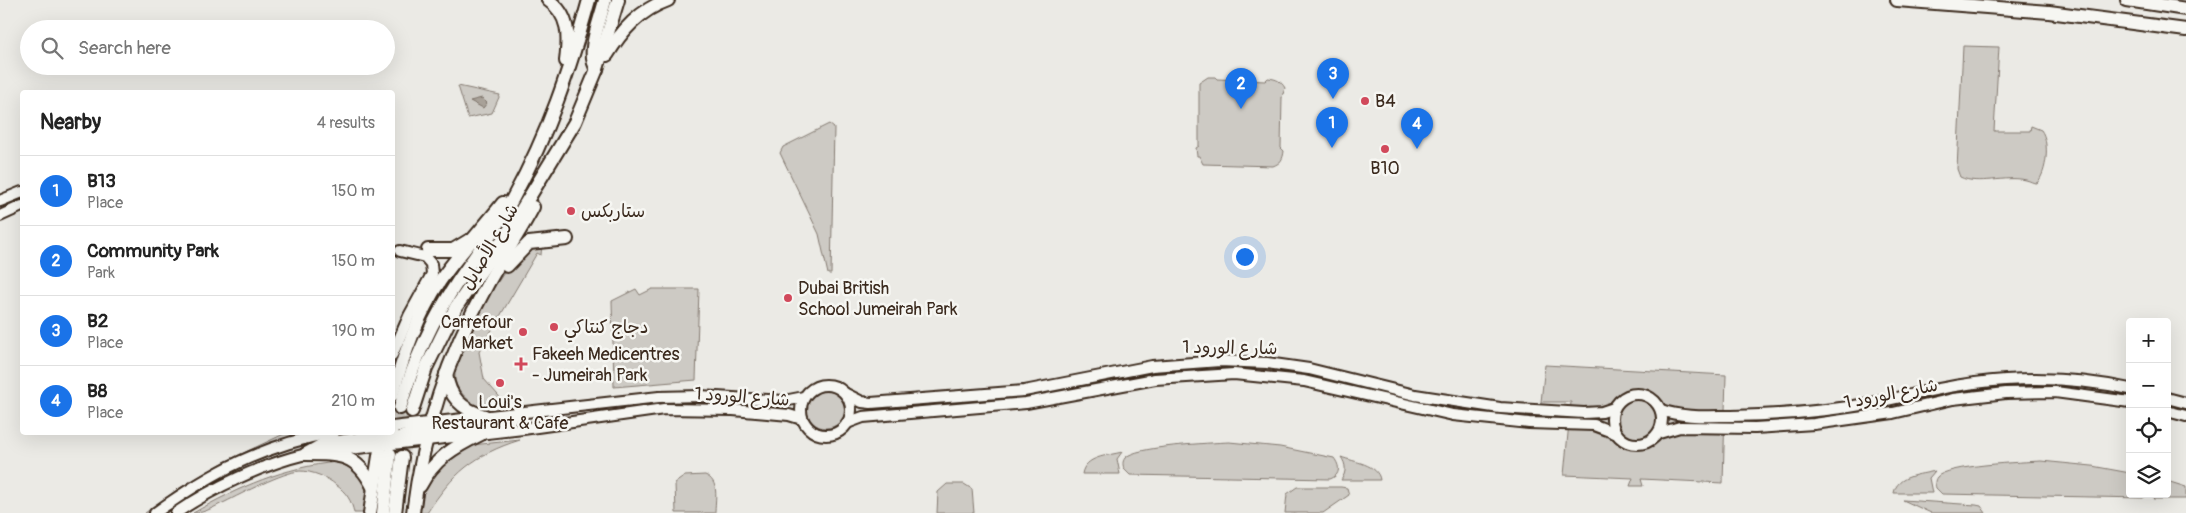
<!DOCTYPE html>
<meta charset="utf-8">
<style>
:root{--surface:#fff;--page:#f6f6f6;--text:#222;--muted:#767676;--line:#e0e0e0;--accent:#1a73e8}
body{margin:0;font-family:Pangolin,"Playpen Sans Arabic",sans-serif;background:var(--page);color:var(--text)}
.controls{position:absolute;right:15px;bottom:15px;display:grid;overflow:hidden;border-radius:5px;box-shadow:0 5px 20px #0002}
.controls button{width:45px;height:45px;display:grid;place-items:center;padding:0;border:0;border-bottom:1px solid var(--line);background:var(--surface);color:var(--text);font:25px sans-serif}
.you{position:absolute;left:1244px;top:256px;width:18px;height:18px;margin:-12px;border:4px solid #fff;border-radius:50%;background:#1a73e8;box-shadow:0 0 0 8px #1a73e833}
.badge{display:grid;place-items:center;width:32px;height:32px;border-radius:50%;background:var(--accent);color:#fff;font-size:16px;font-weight:700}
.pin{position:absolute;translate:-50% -41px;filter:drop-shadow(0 1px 2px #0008)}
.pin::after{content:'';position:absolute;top:26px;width:18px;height:15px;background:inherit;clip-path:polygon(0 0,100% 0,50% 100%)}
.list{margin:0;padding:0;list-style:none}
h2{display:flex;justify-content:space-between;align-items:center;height:65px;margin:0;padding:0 20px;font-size:21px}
h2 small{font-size:16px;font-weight:400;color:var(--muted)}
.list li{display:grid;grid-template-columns:32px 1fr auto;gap:15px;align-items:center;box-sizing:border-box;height:70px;padding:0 20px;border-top:1px solid var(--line)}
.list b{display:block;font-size:19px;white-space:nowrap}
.list p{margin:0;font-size:16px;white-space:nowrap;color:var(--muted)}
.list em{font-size:16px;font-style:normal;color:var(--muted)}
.icon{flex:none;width:28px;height:28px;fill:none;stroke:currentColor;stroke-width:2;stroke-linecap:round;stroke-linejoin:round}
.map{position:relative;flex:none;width:2186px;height:513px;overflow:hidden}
.search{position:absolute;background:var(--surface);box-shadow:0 5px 20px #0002;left:20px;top:20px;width:375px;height:55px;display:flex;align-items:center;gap:12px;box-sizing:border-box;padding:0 18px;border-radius:28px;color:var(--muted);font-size:19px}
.panel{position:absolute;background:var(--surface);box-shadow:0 5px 20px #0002;left:20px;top:90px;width:375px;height:345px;border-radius:5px}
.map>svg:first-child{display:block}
</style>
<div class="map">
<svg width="2186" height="513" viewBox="0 0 2186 513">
<rect width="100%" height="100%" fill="#ebeae5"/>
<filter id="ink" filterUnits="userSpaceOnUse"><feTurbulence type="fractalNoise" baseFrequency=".02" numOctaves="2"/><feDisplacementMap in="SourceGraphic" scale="10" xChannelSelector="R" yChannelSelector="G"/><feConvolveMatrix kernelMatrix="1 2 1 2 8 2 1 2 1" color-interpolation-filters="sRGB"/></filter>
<g filter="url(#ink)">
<g fill="#cdcac4" stroke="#847a71">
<path d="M1963 46 1999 47 1994 131H2030L2031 126 2041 130C2050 142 2047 172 2037 183 2032 183 2031 181 2026 180 2006 175 1978 186 1960 177L1957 169Z"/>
<path d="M1208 77H1215L1217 79 1265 81 1268 78C1277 79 1281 81 1285 88L1282 97 1281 148 1284 151C1283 159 1281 163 1273 166L1203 164 1199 156H1197L1196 148 1199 146V83Z"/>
<path d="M458 86 500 95 492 113 468 118Z"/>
<path d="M829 124 834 128 831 274H828L819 234 780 153 783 147Z"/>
<path d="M542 243 541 255 537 253 479 352 484 379 504 402C494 408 481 410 471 402 464 396 455 388 455 377 453 351 501 270 521 253 526 248 536 246 542 243Z"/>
<path d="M636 289 640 295 652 289H699L696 380 614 387 612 301Z"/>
<path d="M1545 365 1726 375 1723 483 1641 479 1643 486H1630L1633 478 1564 475 1571 402H1541Z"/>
<circle cx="826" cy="409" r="19"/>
<path d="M286 433H298L150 513H145L178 489 224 462Z"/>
<path d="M520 440C475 454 452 474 427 513H420L425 485 430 476 436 474 443 466V463L472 445Z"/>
<path d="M1229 442 1280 447 1334 458C1340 466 1341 475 1330 479L1130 475 1124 469C1123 465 1122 462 1125 458 1135 446 1211 443 1229 442Z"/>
<path d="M1122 452 1117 459 1120 474H1082C1085 456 1107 456 1122 452Z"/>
<path d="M1341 457C1354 462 1378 464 1380 480H1341C1347 472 1346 464 1341 457Z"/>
<path d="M2041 461 2092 466 2130 473V494H2149L2143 498 1942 494 1936 488C1935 484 1934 481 1937 477 1947 465 2023 462 2041 461Z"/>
<path d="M337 462C367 475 368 481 365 513H354C352 501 346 492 336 485 327 477 312 471 300 471 283 472 241 494 225 502 213 507 206 513 193 513 239 487 284 467 337 462Z"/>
<path d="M1935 471 1929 478 1932 493H1894C1897 475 1920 475 1935 471Z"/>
<path d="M705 475C720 481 715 499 715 513H676L675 483 685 476Z"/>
<path d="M2167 481 2186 487V499H2153L2157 494H2167Z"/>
<path d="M947 484H964L972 489 974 513H937L938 492Z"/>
<path d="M1297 487H1341L1347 488 1349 495 1323 513H1285L1287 494Z"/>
<path d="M1903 500 1976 505 1981 506 1986 513H1931Z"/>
</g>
<path fill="#a8a198" stroke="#7c7167" d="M482 98 487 103 483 108 470 101Z"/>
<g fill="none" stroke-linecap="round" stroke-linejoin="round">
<g stroke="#c8c4bd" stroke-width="12" stroke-dasharray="12 6" stroke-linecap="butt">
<path d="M394 437 400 408"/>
<path d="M402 457 412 411"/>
</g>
<g stroke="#3b2a1e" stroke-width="14">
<g id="minor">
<path d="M0 201 22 192"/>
<path d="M0 216 22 206"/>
<path d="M392 355 409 316 432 274 431 264 425 257 400 251"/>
<circle cx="826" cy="410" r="25"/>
<circle cx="1637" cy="419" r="25"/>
<path d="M846 394 862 402 871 403 1024 391 1152 366 1220 361 1267 363 1309 369 1415 395 1500 408 1584 413 1602 412 1614 408"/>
<path d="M2167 398 2186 403"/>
<path d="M1661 410C1683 418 1709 416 1732 416 1779 415 1825 412 1872 403 1906 397 1940 387 1975 383 2027 376 2079 378 2130 389"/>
<path d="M2167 411 2186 416"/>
<path d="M847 423 863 417 1026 403 1155 379 1234 374 1304 381 1453 415 1529 423 1594 425 1615 433"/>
<path d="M392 427 659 397 700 396 784 401 804 397"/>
<path d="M1659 433 1680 427 1755 428 1814 424 1893 413 1953 399 2006 393 2055 392 2130 402"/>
<path d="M155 513C214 471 263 445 335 432"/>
<path d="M176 513C214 487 261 465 306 454L523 429 664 409 733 410 789 415 802 419"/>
</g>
</g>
<g stroke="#3b2a1e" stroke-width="16">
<g id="major">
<path d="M548 0C570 15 569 37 566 61"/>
<path d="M1897 0 2049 12 2186 30"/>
<path d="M2127 0 2186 9"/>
<path d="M607 55C622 30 640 10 668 0"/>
<path d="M597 69C585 54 601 18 605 0"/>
<path d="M428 250H453L468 241"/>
<path d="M507 266 529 243 567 239"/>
<path d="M446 374C449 397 462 410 485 416"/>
<path d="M392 395C404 355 417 316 440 281 458 254 482 230 503 203"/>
<path d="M400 408C413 363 432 320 458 281 477 253 497 227 513 198 549 132 569 72 589 0"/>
<path d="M412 411 426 368 456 307 508 232 575 122 597 69 618 0"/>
<path d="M381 444 415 433 501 423 510 419 518 412"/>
<path d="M306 454 324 444 392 434"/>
<path d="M306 454C340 454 357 454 373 487"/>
<path d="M420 486C434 459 454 447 481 434"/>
<path d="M370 513 382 437"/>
<path d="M383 513 390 454"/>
<path d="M395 513 402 457"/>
<path d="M413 513C423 432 447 357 487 285 501 259 519 234 533 207"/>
</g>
</g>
<use href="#minor" stroke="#f6f6f2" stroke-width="10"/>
<use href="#major" stroke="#f6f6f2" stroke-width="12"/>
</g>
</g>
<g fill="#d1495b" stroke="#f6f6f2" stroke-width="2">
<circle cx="1365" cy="101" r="5"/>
<circle cx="1385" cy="149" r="5"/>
<circle cx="571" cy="211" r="5"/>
<circle cx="788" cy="298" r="5"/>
<circle cx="554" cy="327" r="5"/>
<circle cx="523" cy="332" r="5"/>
<path d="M518.5 356.5h5v5h5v5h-5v5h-5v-5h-5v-5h5z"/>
<circle cx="500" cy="383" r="5"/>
</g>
<g text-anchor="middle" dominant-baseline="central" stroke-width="5" stroke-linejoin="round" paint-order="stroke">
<g font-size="18" fill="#3b2a1e" stroke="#f6f6f2" text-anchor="start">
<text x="1375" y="101">B4</text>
<text x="1385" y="168" text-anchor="middle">B10</text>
<text x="581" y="211">ستاربكس</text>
<text x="798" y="288">Dubai British<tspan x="798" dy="21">School Jumeirah Park</tspan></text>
<text x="513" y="322" text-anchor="end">Carrefour<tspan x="513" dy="21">Market</tspan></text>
<text x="564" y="327">دجاج كنتاكي</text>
<text x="532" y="354">Fakeeh Medicentres<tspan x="532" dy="21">- Jumeirah Park</tspan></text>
<text x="500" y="402" text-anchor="middle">Loui's<tspan x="500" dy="21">Restaurant &amp; Cafe</tspan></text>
</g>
<g font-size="18" fill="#3b2a1e" stroke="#f6f6f2">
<text transform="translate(490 247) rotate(-60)">شارع الأصايل</text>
<text transform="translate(1230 348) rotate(1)">شارع الورود 1</text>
<text transform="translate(1891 394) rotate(-11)">شارع الورود 1</text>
<text transform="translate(742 397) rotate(4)">شارع الورود 1</text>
</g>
</g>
</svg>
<div class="controls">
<button>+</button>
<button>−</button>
<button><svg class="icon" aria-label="locate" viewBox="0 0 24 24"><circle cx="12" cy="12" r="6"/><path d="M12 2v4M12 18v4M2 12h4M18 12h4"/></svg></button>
<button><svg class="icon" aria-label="layers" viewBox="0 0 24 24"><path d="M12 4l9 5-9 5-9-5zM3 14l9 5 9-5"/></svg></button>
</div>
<div class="you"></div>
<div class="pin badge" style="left:1332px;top:148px">1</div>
<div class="pin badge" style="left:1241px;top:109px">2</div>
<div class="pin badge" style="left:1333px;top:99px">3</div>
<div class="pin badge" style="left:1417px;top:149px">4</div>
<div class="search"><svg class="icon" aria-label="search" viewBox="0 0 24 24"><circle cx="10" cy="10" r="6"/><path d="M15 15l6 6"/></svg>Search here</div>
<section class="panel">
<h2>Nearby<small>4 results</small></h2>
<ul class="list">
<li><span class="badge">1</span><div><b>B13</b><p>Place</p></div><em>150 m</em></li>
<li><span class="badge">2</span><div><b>Community Park</b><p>Park</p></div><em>150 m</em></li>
<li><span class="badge">3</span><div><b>B2</b><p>Place</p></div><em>190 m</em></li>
<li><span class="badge">4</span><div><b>B8</b><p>Place</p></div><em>210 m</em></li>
</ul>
</section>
</div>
